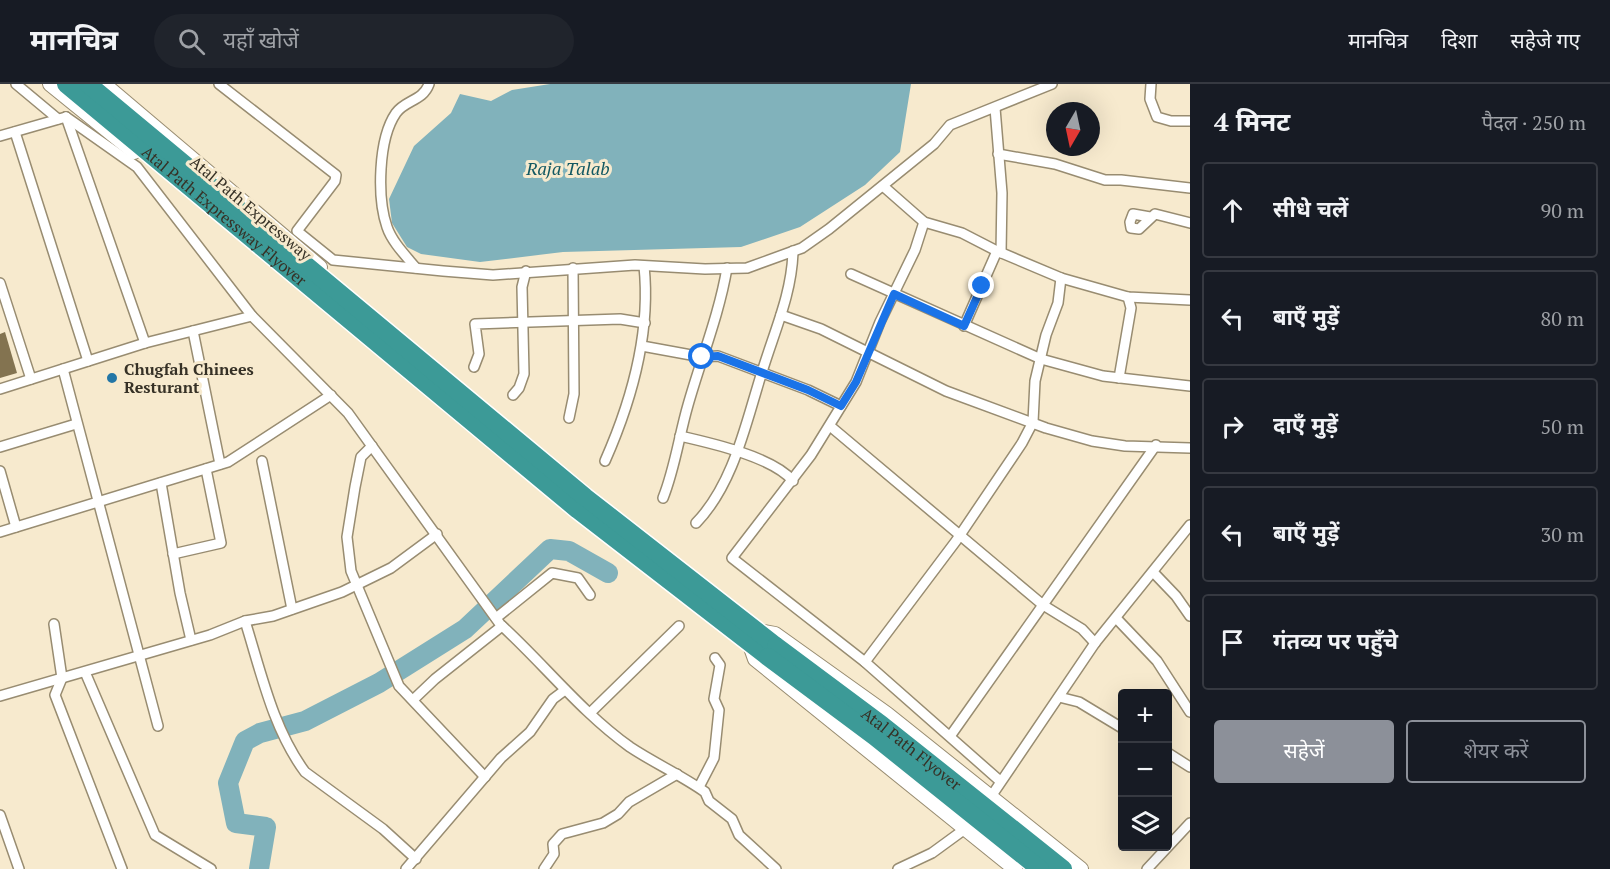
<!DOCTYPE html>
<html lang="hi">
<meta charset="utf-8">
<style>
:root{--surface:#171b24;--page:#20242c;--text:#f1f3f6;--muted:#9ea1a6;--line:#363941;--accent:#8c9099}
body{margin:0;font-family:"PT Serif","Noto Sans Devanagari",serif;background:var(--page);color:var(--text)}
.controls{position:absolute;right:18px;bottom:18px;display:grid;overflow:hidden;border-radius:6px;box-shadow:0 6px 24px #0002}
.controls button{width:54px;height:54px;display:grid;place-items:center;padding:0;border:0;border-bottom:2px solid var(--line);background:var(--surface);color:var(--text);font:30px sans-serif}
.compass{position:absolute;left:1046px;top:18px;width:54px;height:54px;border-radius:50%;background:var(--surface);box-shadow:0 6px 24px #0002;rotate:189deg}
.stop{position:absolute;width:18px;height:18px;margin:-14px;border:4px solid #1a73e8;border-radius:50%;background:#fff}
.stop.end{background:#1a73e8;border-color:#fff;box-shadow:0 2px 6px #0008}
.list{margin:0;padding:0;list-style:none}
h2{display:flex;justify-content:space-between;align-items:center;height:78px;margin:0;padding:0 24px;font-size:26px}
h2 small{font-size:20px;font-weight:400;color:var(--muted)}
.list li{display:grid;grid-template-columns:39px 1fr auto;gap:18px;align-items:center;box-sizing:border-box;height:96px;margin:0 12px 12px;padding:0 12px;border:2px solid var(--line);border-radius:6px}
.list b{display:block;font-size:22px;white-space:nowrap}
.list em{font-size:20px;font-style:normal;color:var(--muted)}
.actions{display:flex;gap:12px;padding:18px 24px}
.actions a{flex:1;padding:14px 0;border:2px solid var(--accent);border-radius:6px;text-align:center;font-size:21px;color:var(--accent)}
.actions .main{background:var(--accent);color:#fff}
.icon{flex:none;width:33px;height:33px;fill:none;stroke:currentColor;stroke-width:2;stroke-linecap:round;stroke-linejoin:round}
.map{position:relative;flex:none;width:1190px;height:785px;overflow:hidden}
header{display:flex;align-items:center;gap:36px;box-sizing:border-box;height:84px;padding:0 30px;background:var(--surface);border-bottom:2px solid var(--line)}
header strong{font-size:28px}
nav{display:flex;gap:33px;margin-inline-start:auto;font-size:21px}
.search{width:420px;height:54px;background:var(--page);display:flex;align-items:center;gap:15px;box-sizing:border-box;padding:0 21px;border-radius:33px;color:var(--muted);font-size:22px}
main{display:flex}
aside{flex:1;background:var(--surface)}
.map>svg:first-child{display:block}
</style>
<header>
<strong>मानचित्र</strong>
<div class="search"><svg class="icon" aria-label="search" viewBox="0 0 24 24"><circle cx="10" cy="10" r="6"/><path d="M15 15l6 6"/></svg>यहाँ खोजें</div>
<nav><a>मानचित्र</a><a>दिशा</a><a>सहेजे गए</a></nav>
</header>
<main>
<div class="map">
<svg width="1190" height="785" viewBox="0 0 1190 785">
<rect width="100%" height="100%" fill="#f7eace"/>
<path fill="#81b2bb" d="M550 0H911L900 68 865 101 800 143 741 163 563 168 480 178 421 170 407 163 392 139 389 115 414 62 451 29 460 10 491 17 512 6Z"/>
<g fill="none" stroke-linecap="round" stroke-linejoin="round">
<path stroke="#81b2bb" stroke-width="20" d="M259 785 266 743 236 739 228 699 245 657 260 649 305 637 379 599 465 545 550 465 569 467 608 489"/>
</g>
<path fill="#837350" d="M5 248 17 289 0 294V250Z"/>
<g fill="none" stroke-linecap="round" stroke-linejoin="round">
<g stroke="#988c71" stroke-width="12">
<g id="street">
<path d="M16 0 58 35"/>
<path d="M219 0 336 91 335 97 297 147 333 176 443 187 493 191 635 181 705 185 747 184 802 164 829 145 934 60 950 41 1052 0"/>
<path d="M1151 0 1150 15 1157 33 1171 37H1190"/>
<path d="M995 24 1002 109 1001 169"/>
<path d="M66 33 137 83 252 232"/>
<path d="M66 33 145 259"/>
<path d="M15 48 88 277"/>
<path d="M0 52 66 33"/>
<path d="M998 70 1055 80 1105 96H1121L1190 104"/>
<path d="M883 102 924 138 962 149 997 167 1061 194 1128 213 1190 216"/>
<path d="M1150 133 1133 130 1130 138 1131 144 1139 145 1155 130 1190 139"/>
<path d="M924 138 915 166 880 238 856 298 811 371 732 474 865 578 1000 697"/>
<path d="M416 184C406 172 392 158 387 143 377 114 378 55 396 29 405 16 423 17 429 0"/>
<path d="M851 190 1041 275 1103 292 1190 302"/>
<path d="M0 199 31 295"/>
<path d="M781 231 821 245 946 307 1046 344 1092 357 1125 362 1190 364"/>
<path d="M964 242 997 167"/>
<path d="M193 247 220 380"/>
<path d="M642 262 702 273 718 272 808 306 841 322"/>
<path d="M474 283 479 270 475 240 620 235 645 239"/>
<path d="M63 285 158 642"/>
<path d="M1119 294 1131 224 1128 213"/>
<path d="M0 305 145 259 252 232 348 329 500 540C544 580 581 628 630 663 654 679 681 691 705 708L709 717 732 735 739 751 776 785"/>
<path d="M513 311 519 304 524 290 522 203 526 187"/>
<path d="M569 334 574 310 573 184"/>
<path d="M830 342 1043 521 1082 545 1095 559"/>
<path d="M680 352C711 359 773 373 793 397"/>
<path d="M372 362 361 373 355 403 347 453 351 487 399 602 485 693"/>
<path d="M0 363 76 340"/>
<path d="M262 377 292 525"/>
<path d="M605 377C632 316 651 249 644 182"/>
<path d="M0 387 16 443"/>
<path d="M161 399 180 509 191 556"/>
<path d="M663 414C675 384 679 352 688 321 701 275 719 231 727 184"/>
<path d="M696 439C734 400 746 338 762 288 774 248 792 210 793 167"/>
<path d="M0 448 228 378 331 311"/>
<path d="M173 470 221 459 206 385"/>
<path d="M1153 488 1176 512 1190 532"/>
<path d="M496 534 552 489 578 494 590 511"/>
<path d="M1116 534 1157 577 1190 628"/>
<path d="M245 537C261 588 273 645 305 688L383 745 416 775"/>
<path d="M54 540 62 594 55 611 122 785"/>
<path d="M865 578 956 457 1022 359 1033 338 1035 297 1046 251 1058 219 1061 194"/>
<path d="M85 588 155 751 211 785"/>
<path d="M0 612 210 551 245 537 273 532 342 508 391 484 437 450"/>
<path d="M1059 613 1079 618 1122 644"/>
<path d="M414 615 435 595 502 542"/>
<path d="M590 629 679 542"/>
<path d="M951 651 1156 361"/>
<path d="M1168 669 1190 683"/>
<path d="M699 703 714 674 719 626 714 615 720 581 715 574"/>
<path d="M988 717 1095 559 1190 441"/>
<path d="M0 731 19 785"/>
<path d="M406 785 501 674 530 648 553 615 565 606"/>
<path d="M544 785 554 770 553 760 562 750 603 739 618 730 629 718 677 690"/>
<path d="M898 785 932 769 969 742"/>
<path d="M1147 785 1190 739"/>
</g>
</g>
<g stroke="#988c71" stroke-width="16">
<g id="secondary">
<path d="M50 0 134 68"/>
<path d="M104 0 320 183"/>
<path d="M759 547 775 550 887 630 1081 785"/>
<path d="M749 558 755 575 1015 785"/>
</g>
</g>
<g stroke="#fff" stroke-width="21">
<g id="highway">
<path id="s1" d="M66 0 578 426 768 573"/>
<path d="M88 0 585 413 776 562"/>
</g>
</g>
<use href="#street" stroke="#fff" stroke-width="9"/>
<use href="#secondary" stroke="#fff" stroke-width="14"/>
<use href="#highway" stroke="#3c9a97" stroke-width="18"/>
<g stroke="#fff" stroke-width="21" stroke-linecap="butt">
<g id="highway-bridge">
<path id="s2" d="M776 562 882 641 1063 785"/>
<path d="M768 573 874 652 1040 785"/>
</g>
</g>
<use href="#highway-bridge" stroke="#3c9a97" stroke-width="18"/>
</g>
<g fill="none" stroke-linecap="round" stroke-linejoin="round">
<path stroke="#1a73e8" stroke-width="8" d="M702 273 718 272 808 306 841 322 856 298 894 210 964 242 982 202"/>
</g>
<circle fill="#2376a6" stroke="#f7eace" stroke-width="2" cx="112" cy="294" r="6"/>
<g text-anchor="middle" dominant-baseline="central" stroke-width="6" stroke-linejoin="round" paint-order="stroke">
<g font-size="16" fill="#363126" stroke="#f7eace">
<text transform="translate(251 124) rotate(40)">Atal Path Expressway</text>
<text stroke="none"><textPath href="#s1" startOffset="206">Atal Path Expressway Flyover</textPath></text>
<text stroke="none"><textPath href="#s2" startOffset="170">Atal Path Flyover</textPath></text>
</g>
<g font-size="16" font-weight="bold" fill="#363126" stroke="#f7eace" text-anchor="start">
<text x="124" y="285">Chugfah Chinees<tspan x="124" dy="18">Resturant</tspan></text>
</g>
<g font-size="18" font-style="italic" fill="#125862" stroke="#f7eace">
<text x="568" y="84">Raja Talab</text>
</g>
</g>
</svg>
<div class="controls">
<button>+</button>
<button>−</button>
<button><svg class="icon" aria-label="layers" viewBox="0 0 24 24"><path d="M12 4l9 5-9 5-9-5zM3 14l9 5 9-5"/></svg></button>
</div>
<svg class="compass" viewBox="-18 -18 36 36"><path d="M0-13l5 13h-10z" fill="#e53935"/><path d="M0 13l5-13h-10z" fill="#9ea1a6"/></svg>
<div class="stop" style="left:702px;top:273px"></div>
<div class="stop end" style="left:982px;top:202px"></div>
</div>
<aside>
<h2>4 मिनट<small>पैदल · 250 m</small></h2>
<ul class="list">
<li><svg class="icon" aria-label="ahead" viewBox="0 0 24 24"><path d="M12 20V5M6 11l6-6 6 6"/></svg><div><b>सीधे चलें</b></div><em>90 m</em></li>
<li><svg class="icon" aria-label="left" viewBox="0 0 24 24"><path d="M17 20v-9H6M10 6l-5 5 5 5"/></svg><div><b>बाएँ मुड़ें</b></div><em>80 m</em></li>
<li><svg class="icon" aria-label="right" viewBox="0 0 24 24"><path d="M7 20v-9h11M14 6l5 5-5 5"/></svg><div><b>दाएँ मुड़ें</b></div><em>50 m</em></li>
<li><svg class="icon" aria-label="left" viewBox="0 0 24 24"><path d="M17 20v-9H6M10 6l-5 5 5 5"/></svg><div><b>बाएँ मुड़ें</b></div><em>30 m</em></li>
<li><svg class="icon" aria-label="arrive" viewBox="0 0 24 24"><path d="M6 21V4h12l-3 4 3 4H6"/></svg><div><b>गंतव्य पर पहुँचे</b></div></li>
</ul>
<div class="actions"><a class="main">सहेजें</a><a>शेयर करें</a></div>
</aside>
</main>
